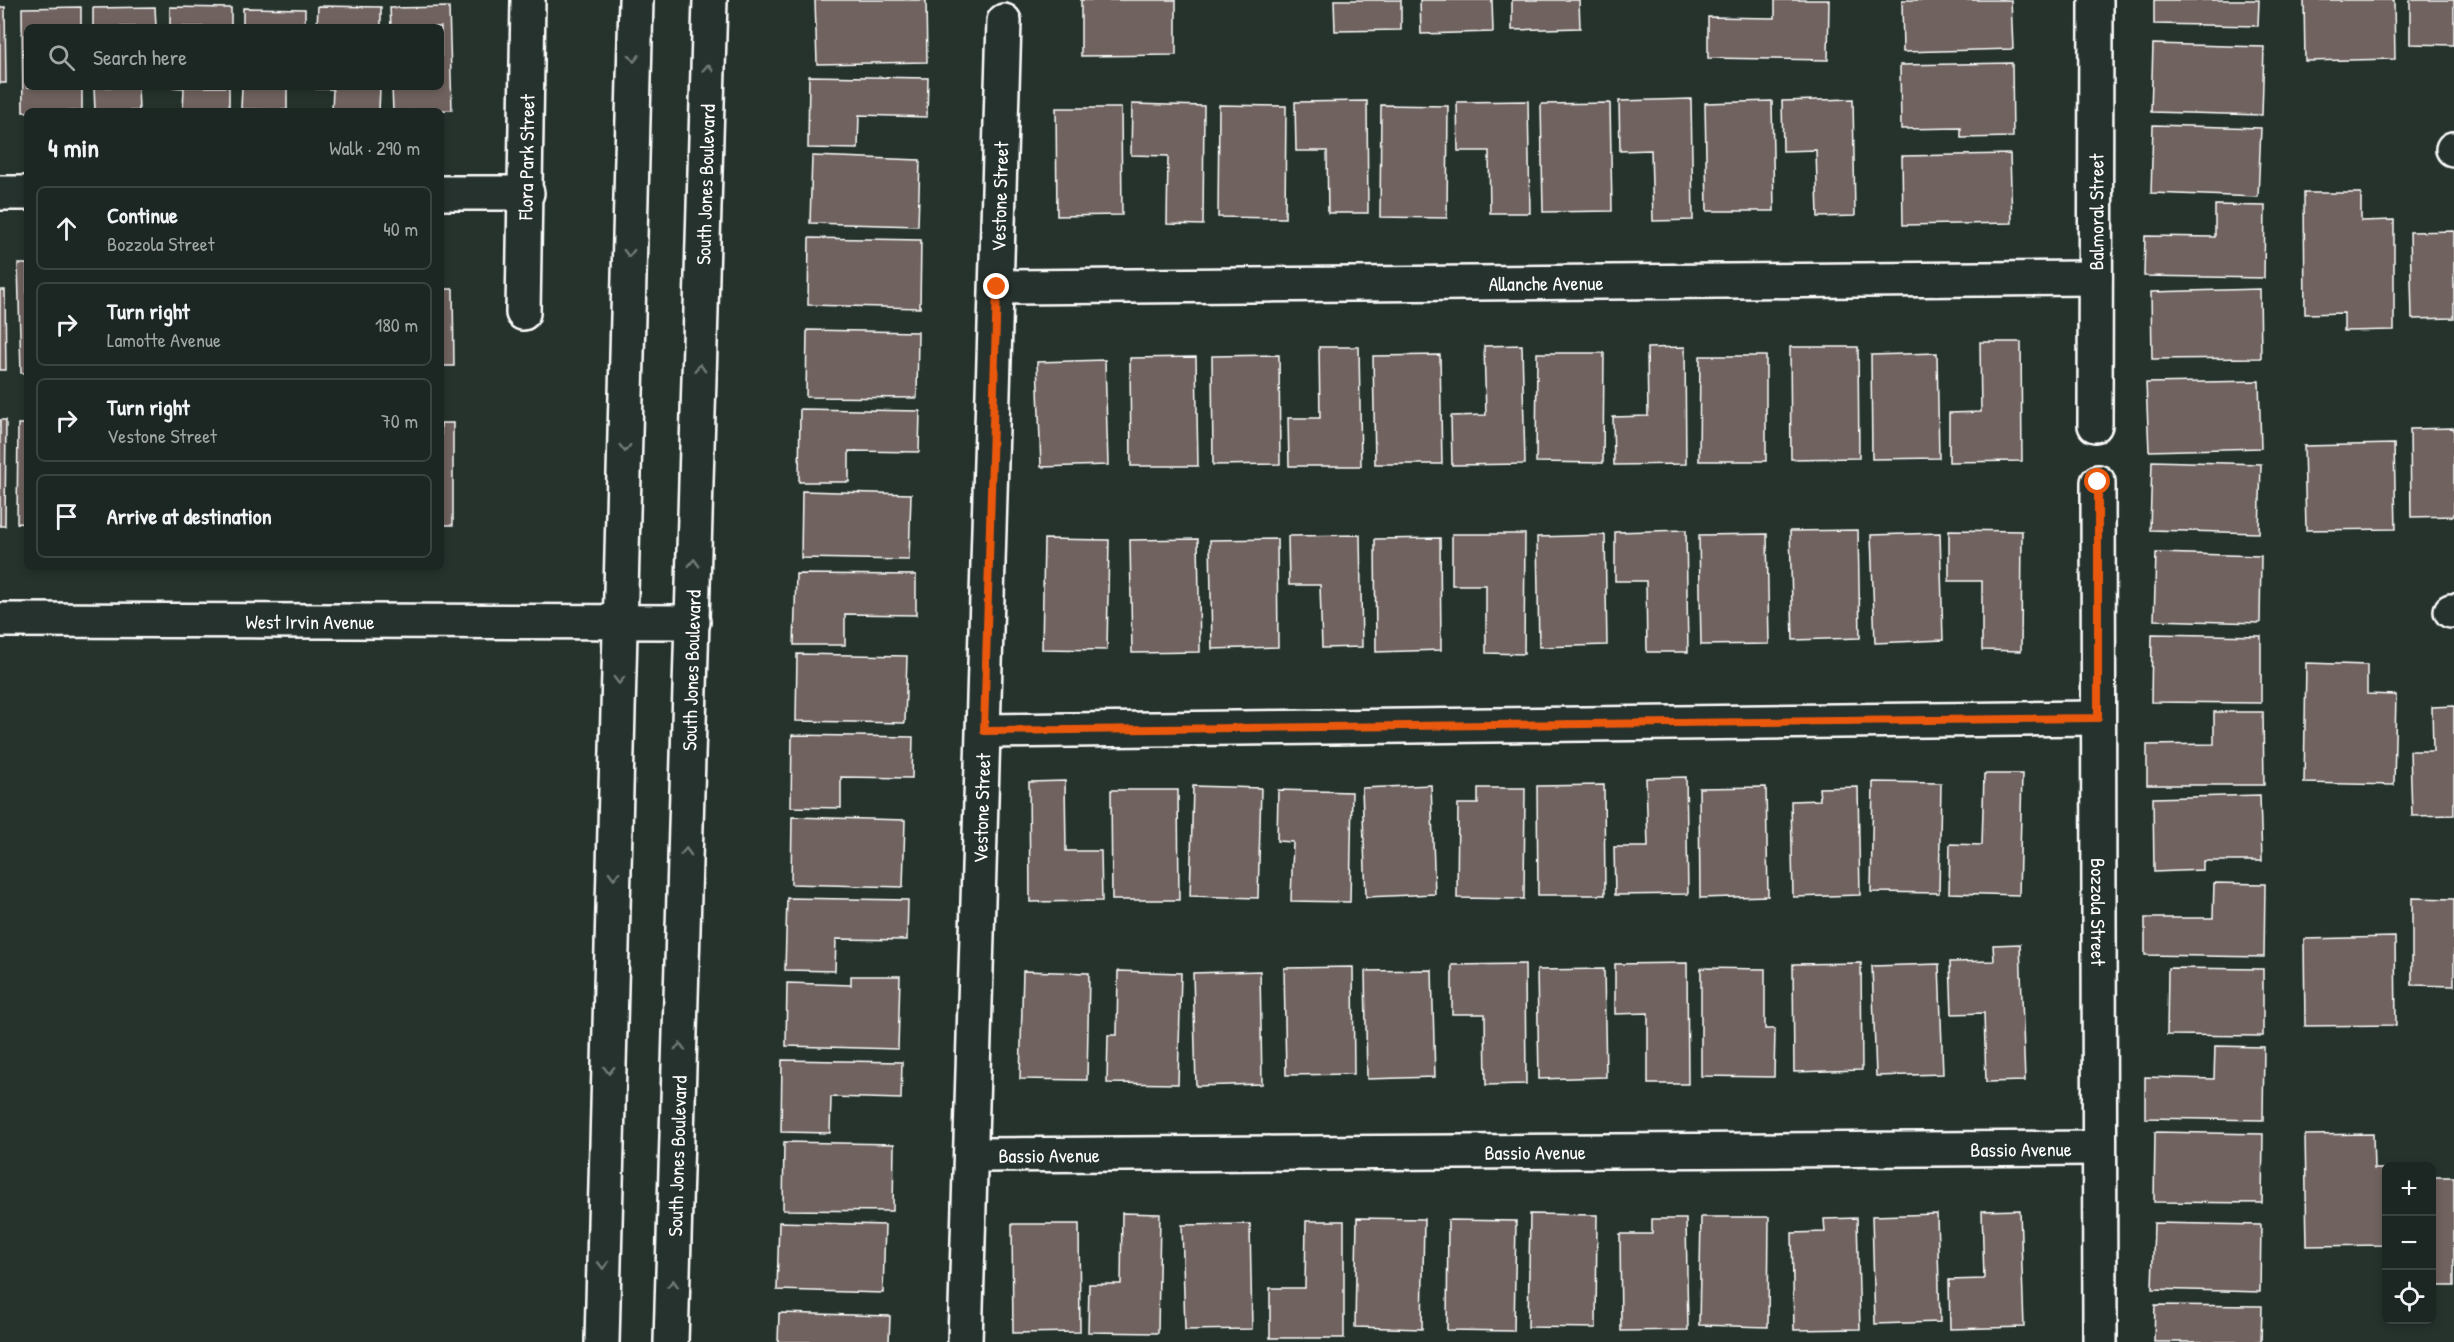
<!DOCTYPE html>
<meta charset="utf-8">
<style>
:root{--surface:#1c2622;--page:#29322f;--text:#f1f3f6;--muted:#a0a5a5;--line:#3a4340}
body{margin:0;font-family:"Patrick Hand",sans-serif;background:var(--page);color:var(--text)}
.controls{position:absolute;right:18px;bottom:18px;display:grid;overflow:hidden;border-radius:9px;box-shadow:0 3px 9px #0003}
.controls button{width:54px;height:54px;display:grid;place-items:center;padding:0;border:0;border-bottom:2px solid var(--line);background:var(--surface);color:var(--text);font:30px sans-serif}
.stop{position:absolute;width:18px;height:18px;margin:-14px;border:4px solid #ea580c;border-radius:50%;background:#fff}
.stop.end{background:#ea580c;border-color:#fff;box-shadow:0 2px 6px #0008}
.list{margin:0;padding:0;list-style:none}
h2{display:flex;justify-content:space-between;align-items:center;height:78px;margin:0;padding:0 24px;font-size:26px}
h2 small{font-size:20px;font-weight:400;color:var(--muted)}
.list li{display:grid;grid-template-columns:39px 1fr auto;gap:18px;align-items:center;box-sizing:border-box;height:84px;margin:0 12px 12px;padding:0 12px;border:2px solid var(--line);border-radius:9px}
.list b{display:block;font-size:22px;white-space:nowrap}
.list p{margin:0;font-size:20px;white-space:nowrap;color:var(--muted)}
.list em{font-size:20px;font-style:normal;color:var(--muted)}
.icon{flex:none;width:33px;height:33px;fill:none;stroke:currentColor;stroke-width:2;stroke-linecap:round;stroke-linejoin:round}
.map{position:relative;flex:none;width:2454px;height:1342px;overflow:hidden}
.search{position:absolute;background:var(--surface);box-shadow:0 3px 9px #0003;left:24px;top:24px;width:420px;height:66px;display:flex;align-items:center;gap:15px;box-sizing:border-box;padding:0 21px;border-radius:9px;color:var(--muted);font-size:22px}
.panel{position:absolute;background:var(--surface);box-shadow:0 3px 9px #0003;left:24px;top:108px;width:420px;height:462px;border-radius:9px}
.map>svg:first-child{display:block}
</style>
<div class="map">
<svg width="2454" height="1342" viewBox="0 0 2454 1342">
<rect width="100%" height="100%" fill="#26332d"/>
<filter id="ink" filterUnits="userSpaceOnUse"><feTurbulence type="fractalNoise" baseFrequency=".0167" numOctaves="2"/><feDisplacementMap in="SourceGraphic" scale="12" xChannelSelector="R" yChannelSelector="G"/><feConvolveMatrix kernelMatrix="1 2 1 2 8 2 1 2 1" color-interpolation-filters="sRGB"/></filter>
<g filter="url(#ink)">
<g fill="#70635e" stroke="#fff" stroke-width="1.5">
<path d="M815 0H926L927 62 817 64Z"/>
<path d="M1081 0H1176V55L1081 56Z"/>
<path d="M1334 0H1401V30L1335 31Z"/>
<path d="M1420 0H1492L1493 32 1421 34Z"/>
<path d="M1512 0H1579L1580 28 1512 30Z"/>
<path d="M1775 0H1829L1828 60 1708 58V17L1775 18Z"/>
<path d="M1902 0H2011L2013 49 1903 52Z"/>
<path d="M2154 0H2259L2258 26 2154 24Z"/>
<path d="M2304 0H2394L2395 59 2305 61Z"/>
<path d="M2410 0H2454V45L2410 44Z"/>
<path d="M318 6 381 7V27H317Z"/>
<path d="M0 7H5L6 83H0Z"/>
<path d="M81 7V27H27V87H82V111L23 112 22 8Z"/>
<path d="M155 7 156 27H93V8Z"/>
<path d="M170 7 231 8V27H170Z"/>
<path d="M449 7 452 110 393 111 392 87H441V27H391L390 8Z"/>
<path d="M243 8 305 9V27H243Z"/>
<path d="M2153 44 2264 47 2262 115 2151 112Z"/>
<path d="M2012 63 2013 137 1961 138V128L1901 129 1900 65Z"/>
<path d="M809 76 928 78 927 117 859 115 858 149 808 148Z"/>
<path d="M94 87H138L139 111H95Z"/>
<path d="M168 87H229V111H183L184 88Z"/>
<path d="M242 87H287V110L241 109Z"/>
<path d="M316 87H380L379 111H332L333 89H316Z"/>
<path d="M1691 99 1693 220 1653 221 1651 150 1620 151 1619 101Z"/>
<path d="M1853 99 1855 216 1818 217 1816 150 1783 151 1782 101Z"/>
<path d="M1367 101 1368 213H1328L1327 151H1296L1295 102Z"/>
<path d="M1528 101 1530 213H1490L1489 151H1458L1457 102Z"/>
<path d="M1772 101 1774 211H1707L1705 103Z"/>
<path d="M1610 103 1612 211 1543 212 1541 104Z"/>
<path d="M1132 104 1204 106 1203 225 1167 224 1168 156 1131 155Z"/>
<path d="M1219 105 1286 106 1285 218 1218 217Z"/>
<path d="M1381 105 1448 106 1447 218 1380 217Z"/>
<path d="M1056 108H1121L1122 215 1057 216Z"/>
<path d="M2153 125 2261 128 2258 197 2151 193Z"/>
<path d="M2010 154 2012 223 1903 225 1902 156Z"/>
<path d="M812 156 920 160 918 226 810 223Z"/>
<path d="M2304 193H2361V221L2394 220V330L2344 331V313L2305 314Z"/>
<path d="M2215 205 2265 206 2264 278 2144 276 2145 236 2215 237Z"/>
<path d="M2454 231V318L2412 319 2410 232Z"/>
<path d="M809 238 921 240 920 308 808 305Z"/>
<path d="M18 264H27V373H21Z"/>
<path d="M441 289H453L454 366H441Z"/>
<path d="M2260 289 2261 358 2152 359 2151 292Z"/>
<path d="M0 290H5L6 370H0Z"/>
<path d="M807 330 918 332 917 398 806 397Z"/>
<path d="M1980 342H2021L2022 461 1949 462V413L1981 412Z"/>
<path d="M1522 345 1525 464 1452 465 1451 416 1486 415 1484 346Z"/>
<path d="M1319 347H1359L1361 466H1289L1288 418H1320Z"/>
<path d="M1685 347 1686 464 1614 465 1613 417 1648 416 1647 348Z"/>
<path d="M1790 347H1858L1859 458 1791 459Z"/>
<path d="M1537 353H1604L1603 463 1536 462Z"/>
<path d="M1937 353 1939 458 1872 459 1871 355Z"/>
<path d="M1279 355 1280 464 1213 465 1212 356Z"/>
<path d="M1440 355 1442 464H1375L1373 356Z"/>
<path d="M1700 356H1766V461H1699Z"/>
<path d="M1196 357 1198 466H1131L1130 358Z"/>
<path d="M1105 360 1108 465 1041 467 1037 362Z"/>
<path d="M2259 381 2261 448 2149 451 2146 383Z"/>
<path d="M800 409 920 411 919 452 849 451V482H799Z"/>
<path d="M0 420H6L5 526H0Z"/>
<rect x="441" y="423" width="12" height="102"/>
<path d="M18 424H27V524L17 523Z"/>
<path d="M2454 428V516L2411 517 2410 429Z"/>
<path d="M2394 444 2396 529 2306 530 2304 446Z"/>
<path d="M2152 461 2261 464 2259 533 2150 530Z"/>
<path d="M802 491 911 494 909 560 801 558Z"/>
<path d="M1686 530 1688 652H1647L1646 581H1615V532Z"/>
<path d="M1858 530 1860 638 1793 640 1790 531Z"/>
<path d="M1949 530 2022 531 2021 651 1982 650V581H1949Z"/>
<path d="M1940 533 1943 640 1875 643 1871 535Z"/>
<path d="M1452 534H1525L1524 654 1486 653V585H1452Z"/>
<path d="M1767 534 1769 644 1701 645 1699 535Z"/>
<path d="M1360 535 1362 647 1322 648 1320 585H1289L1288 536Z"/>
<path d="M1605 535 1607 645 1539 647 1537 537Z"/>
<path d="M1440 538 1441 650 1376 652 1375 539Z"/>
<path d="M1044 539 1109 540 1107 650 1042 649Z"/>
<path d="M1198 539 1200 652 1132 653 1130 540Z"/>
<path d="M1277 539 1278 647 1212 649 1210 540Z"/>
<path d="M2156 553 2261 556 2260 623 2154 620Z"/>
<path d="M796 574 916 575V615L845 614V645H794Z"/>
<path d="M2152 634 2261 636V703L2151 702Z"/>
<path d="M797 654 907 656 905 723 796 721Z"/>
<path d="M2306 663 2367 665V694L2396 695 2394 785 2304 783Z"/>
<path d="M2454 706V815L2412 816 2410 751H2433L2432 707Z"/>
<path d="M2214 712H2263L2264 785H2147V745L2214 744Z"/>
<path d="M792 735 913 737 912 778 841 777V808L791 807Z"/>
<path d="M1984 774H2022L2019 895 1949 893 1950 844 1982 845Z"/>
<path d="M1686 777 1688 894 1615 895 1614 847H1648L1646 778Z"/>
<path d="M1065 781 1066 851H1101L1102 901 1030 902 1029 782Z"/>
<path d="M1873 782 1941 783 1939 893 1871 892Z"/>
<path d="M1431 785 1435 894 1366 897 1362 788Z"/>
<path d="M1604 785 1605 895H1538L1537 786Z"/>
<path d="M1193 786 1261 788 1258 898 1190 896Z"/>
<path d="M1766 787 1768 896 1700 898 1699 788Z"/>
<path d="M1858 787 1860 895 1793 897 1791 801 1820 800 1819 788Z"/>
<path d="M1478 788H1525L1524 899 1457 898 1458 804H1478Z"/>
<path d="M1111 790H1178L1179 900H1112Z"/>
<path d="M1278 790 1352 792 1350 902 1291 901 1293 842 1277 841Z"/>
<path d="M2260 795 2262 861H2203V870L2154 872 2153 798Z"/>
<path d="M792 817 905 820 903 887 791 884Z"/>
<path d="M2214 883 2265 884 2264 957 2145 955V918H2213Z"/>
<path d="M787 898 908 900 907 940 836 939 835 971 785 970Z"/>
<path d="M2412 898 2454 899V986L2412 985Z"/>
<path d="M2395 937 2396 1025 2305 1026 2304 939Z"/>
<path d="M2020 944 2025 1081 1986 1082 1984 1013 1952 1014 1950 962 1994 961 1993 945Z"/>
<path d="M1687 963 1688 1084H1648V1013L1615 1014V964Z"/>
<path d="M1861 963 1862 1070 1794 1072 1793 964Z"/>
<path d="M1525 964 1526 1084 1486 1085 1485 1014H1452V965Z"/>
<path d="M1939 964 1943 1074 1876 1076 1872 966Z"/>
<path d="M1353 967 1354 1074 1286 1075 1284 968Z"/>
<path d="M1701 968 1765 969V1029H1775L1774 1077 1701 1076Z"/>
<path d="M2168 968 2263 969V1036L2167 1035Z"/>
<path d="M1604 969 1606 1077 1539 1079 1537 970Z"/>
<path d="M1432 970 1435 1077 1367 1079 1365 971Z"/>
<path d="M1023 971 1089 973 1087 1080 1020 1079Z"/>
<path d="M1118 971 1181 973 1178 1084 1107 1083 1108 1035H1117Z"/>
<path d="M1260 971 1262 1084 1196 1086 1193 973Z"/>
<path d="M851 976H900L898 1049 786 1046 787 983 851 985Z"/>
<path d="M2215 1046 2264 1047 2263 1120 2145 1118V1077L2214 1079Z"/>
<path d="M782 1060 902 1062 901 1099 831 1097 830 1133 781 1132Z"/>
<path d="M2155 1132 2263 1134 2262 1203 2154 1202Z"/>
<path d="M2373 1134 2374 1169H2386V1245L2307 1246 2305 1135Z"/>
<path d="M784 1142 894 1144 893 1211 783 1210Z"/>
<path d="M2433 1177H2454V1286H2432Z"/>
<path d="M2020 1210 2024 1327 1950 1329 1949 1280 1984 1279 1982 1211Z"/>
<path d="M1122 1213 1160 1214 1158 1333 1088 1332 1089 1284H1121Z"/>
<path d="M1530 1214 1597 1215 1596 1328 1528 1327Z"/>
<path d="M1937 1214 1940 1322 1875 1324 1872 1216Z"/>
<path d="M1701 1217H1769L1768 1327 1699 1325Z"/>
<path d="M1357 1218 1424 1219 1422 1329 1355 1327Z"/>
<path d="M1857 1218 1860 1329 1794 1330 1792 1233 1825 1232 1824 1219Z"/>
<path d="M1652 1219H1686L1688 1330 1621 1331 1620 1234H1652Z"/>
<path d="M1448 1220 1516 1221 1514 1331 1447 1330Z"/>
<path d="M1306 1221H1344V1338H1270V1288H1305Z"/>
<path d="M779 1222 885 1225 883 1293 777 1290Z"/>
<path d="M2154 1223 2261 1225 2260 1292 2152 1289Z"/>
<path d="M1012 1224H1079L1080 1332 1013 1333Z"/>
<path d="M1250 1224 1252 1329 1185 1330 1182 1225Z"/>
<path d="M2155 1305 2262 1306 2261 1342H2154Z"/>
<path d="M779 1313 890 1316 889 1342H778Z"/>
</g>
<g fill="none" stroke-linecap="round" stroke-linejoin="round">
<g stroke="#fff" stroke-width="38">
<g id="minor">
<path d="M2453 149H2454"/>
<path d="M0 193H27"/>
<path d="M441 193H527"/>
<path id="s1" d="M997 287 2095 278"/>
<path id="s2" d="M523 313 528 0"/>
<path id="s3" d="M2095 425 2096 0"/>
<path id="s4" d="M2098 482 2100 1342"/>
<path d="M2451 611H2454"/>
<path id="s5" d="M0 620 693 622"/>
<path d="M984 731 2098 718"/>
<path id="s6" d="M971 1155 2099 1148"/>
<path id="s7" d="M965 1342 1004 21"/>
</g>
</g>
<g stroke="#fff" stroke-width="38">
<g id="tertiary">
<path d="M602 1342 636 0"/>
<path id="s8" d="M671 1342 710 0"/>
</g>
</g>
<use href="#minor" stroke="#26332d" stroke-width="33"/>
<use href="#tertiary" stroke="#26332d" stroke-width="33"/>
</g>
<defs><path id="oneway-chevron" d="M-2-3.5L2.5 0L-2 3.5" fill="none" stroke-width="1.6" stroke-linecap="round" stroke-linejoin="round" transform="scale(1.5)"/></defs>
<g stroke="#727a76">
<use href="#oneway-chevron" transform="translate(634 58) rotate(91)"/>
<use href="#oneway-chevron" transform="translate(708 68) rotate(-88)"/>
<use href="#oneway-chevron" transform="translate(629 253) rotate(91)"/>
<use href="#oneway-chevron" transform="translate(700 368) rotate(-88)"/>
<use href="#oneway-chevron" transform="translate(625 448) rotate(91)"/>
<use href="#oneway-chevron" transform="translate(694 563) rotate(-88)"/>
<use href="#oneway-chevron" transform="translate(619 680) rotate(91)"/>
<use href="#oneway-chevron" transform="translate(686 852) rotate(-88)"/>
<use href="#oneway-chevron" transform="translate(614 875) rotate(91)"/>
<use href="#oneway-chevron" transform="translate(680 1047) rotate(-88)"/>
<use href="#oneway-chevron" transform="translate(609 1070) rotate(91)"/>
<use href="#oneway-chevron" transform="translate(603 1265) rotate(91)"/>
<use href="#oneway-chevron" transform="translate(673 1284) rotate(-88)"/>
</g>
</g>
<g fill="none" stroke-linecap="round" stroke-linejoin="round" filter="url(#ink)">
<path stroke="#ea580c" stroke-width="8" d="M997 287 984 731 2098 718V482"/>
</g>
<g text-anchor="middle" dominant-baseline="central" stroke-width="4.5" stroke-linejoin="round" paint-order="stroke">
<g font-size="20" fill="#fff" stroke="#26332d">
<text stroke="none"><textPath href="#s2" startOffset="156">Flora Park Street</textPath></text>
<text stroke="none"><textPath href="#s8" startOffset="1158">South Jones Boulevard</textPath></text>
<text stroke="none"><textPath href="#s7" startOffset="1146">Vestone Street</textPath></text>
<text stroke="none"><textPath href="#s3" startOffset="213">Balmoral Street</textPath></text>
<text stroke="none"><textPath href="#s1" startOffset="549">Allanche Avenue</textPath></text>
<text stroke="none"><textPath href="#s5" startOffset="310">West Irvin Avenue</textPath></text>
<text stroke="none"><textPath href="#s8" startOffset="672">South Jones Boulevard</textPath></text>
<text stroke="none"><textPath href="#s7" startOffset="534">Vestone Street</textPath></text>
<text stroke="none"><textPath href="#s4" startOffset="430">Bozzola Street</textPath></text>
<text stroke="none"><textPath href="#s6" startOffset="1050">Bassio Avenue</textPath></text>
<text stroke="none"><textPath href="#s6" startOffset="564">Bassio Avenue</textPath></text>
<text stroke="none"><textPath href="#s6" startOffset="78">Bassio Avenue</textPath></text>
<text stroke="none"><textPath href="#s8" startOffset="186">South Jones Boulevard</textPath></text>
</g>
</g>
</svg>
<div class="controls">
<button>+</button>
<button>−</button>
<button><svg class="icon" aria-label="locate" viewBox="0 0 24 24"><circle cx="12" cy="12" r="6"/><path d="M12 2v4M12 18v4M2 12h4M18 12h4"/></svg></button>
</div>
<div class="stop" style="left:2098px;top:482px"></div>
<div class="stop end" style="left:997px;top:287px"></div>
<div class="search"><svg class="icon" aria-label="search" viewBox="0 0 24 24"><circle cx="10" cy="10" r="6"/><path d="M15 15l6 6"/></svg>Search here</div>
<section class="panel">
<h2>4 min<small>Walk · 290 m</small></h2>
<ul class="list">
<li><svg class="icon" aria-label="ahead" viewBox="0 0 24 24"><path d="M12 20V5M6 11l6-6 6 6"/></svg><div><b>Continue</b><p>Bozzola Street</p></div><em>40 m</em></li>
<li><svg class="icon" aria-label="right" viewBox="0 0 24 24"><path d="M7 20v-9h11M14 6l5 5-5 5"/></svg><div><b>Turn right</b><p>Lamotte Avenue</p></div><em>180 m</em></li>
<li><svg class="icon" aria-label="right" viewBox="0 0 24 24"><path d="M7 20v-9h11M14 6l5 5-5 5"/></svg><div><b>Turn right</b><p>Vestone Street</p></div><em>70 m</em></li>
<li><svg class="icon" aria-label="arrive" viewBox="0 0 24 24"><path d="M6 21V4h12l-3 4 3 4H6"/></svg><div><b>Arrive at destination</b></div></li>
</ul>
</section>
</div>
